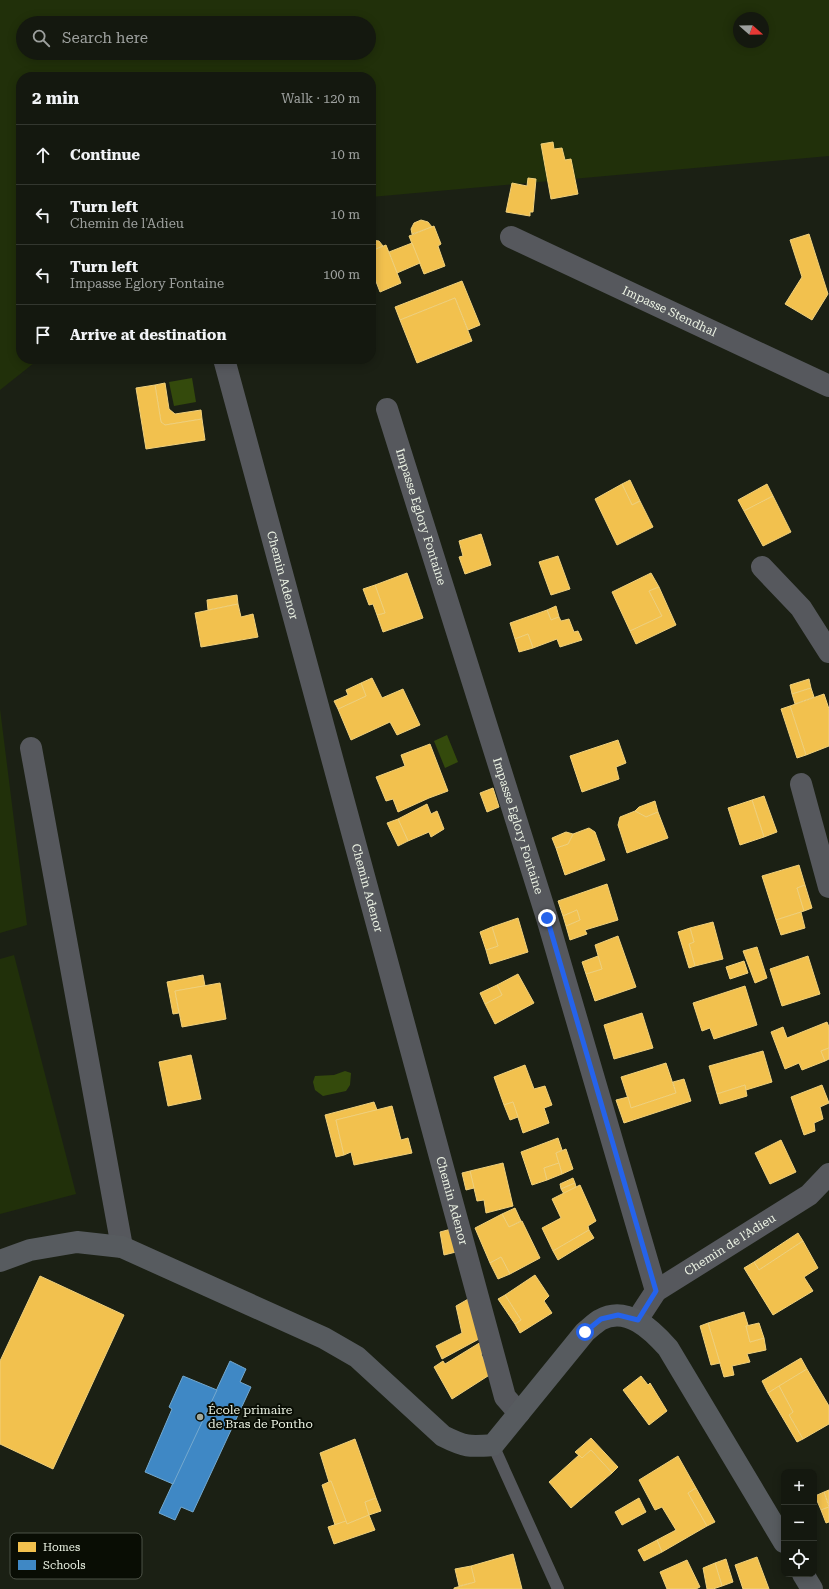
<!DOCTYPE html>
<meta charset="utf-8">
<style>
:root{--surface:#14180f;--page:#21251d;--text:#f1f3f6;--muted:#9da09e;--line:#33372f}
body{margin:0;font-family:"Roboto Serif",serif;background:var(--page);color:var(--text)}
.controls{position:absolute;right:12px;bottom:12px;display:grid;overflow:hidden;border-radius:8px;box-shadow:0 2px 10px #0003}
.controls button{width:36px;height:36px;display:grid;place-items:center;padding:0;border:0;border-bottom:1px solid var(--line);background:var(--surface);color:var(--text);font:20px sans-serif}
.compass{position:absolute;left:733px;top:12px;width:36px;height:36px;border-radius:50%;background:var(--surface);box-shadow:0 2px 10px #0003;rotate:110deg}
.stop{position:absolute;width:12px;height:12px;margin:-9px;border:3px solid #2563eb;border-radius:50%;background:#fff}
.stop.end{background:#2563eb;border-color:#fff;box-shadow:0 1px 4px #0008}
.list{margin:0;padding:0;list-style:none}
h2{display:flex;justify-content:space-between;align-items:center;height:52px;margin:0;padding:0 16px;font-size:17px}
h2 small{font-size:13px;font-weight:400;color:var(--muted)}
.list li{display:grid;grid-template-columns:26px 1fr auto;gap:12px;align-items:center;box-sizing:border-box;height:60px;padding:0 16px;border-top:1px solid var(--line)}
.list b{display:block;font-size:15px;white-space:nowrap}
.list p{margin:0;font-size:13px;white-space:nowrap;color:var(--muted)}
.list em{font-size:13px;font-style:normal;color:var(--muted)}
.icon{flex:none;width:22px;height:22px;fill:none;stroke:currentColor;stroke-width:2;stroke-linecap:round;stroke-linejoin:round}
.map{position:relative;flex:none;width:829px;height:1589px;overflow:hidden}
.search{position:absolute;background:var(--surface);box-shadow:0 2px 10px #0003;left:16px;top:16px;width:360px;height:44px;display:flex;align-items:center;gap:10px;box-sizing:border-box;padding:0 14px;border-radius:22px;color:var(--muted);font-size:15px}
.panel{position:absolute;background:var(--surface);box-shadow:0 2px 10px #0003;left:16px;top:72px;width:360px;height:292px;border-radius:16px}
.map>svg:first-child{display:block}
</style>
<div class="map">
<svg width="829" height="1589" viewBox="0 0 829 1589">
<rect width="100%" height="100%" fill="#1b2014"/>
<g fill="#21300a" fill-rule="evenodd">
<path d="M0 0H829V156L371 197V77H21V359H39L0 390ZM739 18H763V42H739ZM23 23H369V53H23Z"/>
<path d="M0 709 27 925 0 933Z"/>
<path d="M14 955 76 1194 0 1214V959Z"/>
</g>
<g fill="#344a0c">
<path d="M192 378 196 402 174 406 169 382Z"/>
<path d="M447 735 458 762 445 768 434 741Z"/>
<path d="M345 1071 351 1073 350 1085 346 1091 323 1096 315 1090 313 1082 315 1076 334 1075Z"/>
</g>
<g fill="#f2c14e" stroke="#f0d07b">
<path d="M553 142 554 149 562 148 565 160 571 159 578 194 551 199 541 144Z"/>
<path d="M528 178 536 179 533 212H530V216L506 212 512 183 527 186Z"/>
<path d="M421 220 428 222 432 227 412 234 411 229 414 223Z"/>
<path d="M434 226 441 244 438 246 445 266 424 274 409 236Z"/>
<path d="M809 234 828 294 812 320 785 304 802 277 790 240Z"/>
<path d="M371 240 379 241 383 246 371 251Z"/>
<path d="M412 243 420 263 397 273 389 252Z"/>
<path d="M386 245 401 283 380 292 372 271 371 272V251Z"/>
<path d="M462 281 480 325 468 330 455 298 400 320 395 307Z"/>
<path d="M455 298 472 341 417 363 400 320Z"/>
<path d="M165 383 169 409 175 414 201 410 202 419 165 425 161 422 155 385Z"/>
<path d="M155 385 161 422 165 425 202 419 205 440 146 449 136 388Z"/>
<path d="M630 480 640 501 632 505 622 484Z"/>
<path d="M622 484 632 505 640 501 653 527 617 545 595 499Z"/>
<path d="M767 484 773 496 744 511 738 500Z"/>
<path d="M773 496 791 532 763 546 744 511Z"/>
<path d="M481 534 491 565 465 574 459 557 463 556 459 541Z"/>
<path d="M558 556 570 589 551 595 539 562Z"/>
<path d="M407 573 423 618 383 632 377 615 385 613 375 585Z"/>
<path d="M651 573 659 587 649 591 662 616 630 631 612 592Z"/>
<path d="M375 585 385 613 377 615 373 604 369 605 363 589Z"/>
<path d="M659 587 676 625 636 644 630 631 662 616 649 591Z"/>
<path d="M237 595 238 604 208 610 207 600Z"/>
<path d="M238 604 241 617 253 614 258 637 201 647 195 613Z"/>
<path d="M556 606 559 617 551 620 547 610Z"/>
<path d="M547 610 551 620 559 617 561 621 569 619 574 632 578 631 582 640 560 647 557 639 533 648 528 634 515 639 510 623Z"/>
<path d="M528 634 533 648 519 652 515 639Z"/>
<path d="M372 678 382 698 403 689 420 725 397 735 390 722 351 740 338 709 366 696 361 683Z"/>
<path d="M809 679 811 688 792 694 790 685Z"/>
<path d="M361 683 366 696 338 709 334 701 348 695 346 690Z"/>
<path d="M811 688 814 697 795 704 792 694Z"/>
<path d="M824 694 829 709V746L806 755 790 706Z"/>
<path d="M790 706 806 755 797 758 781 709Z"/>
<path d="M618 740 626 763 616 767 619 779 582 792 570 756Z"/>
<path d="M430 744 448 791 429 798 398 812 393 799 386 801 376 777 405 766 401 755Z"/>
<path d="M493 788 499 807 487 812 480 793Z"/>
<path d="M764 796 777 832 764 837 752 800Z"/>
<path d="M752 800 764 837 740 845 728 808Z"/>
<path d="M655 801 658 812 646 817 635 811 639 807Z"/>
<path d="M427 804 431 814 437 811 444 829 431 837 429 832 408 841 398 819Z"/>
<path d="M635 811 646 817 658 812 668 838 627 853 618 825 620 817Z"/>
<path d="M398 819 408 841 398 846 387 823Z"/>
<path d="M589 828 595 832 605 860 565 875 556 848 568 844 573 834Z"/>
<path d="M566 832 573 834 568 844 556 848 552 838Z"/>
<path d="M799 865 805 885 797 888 804 911 776 920 762 876Z"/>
<path d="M607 884 618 920 585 930 587 934 570 940 566 926 580 920 577 910 563 916 558 901Z"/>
<path d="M805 885 812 908 804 911 797 888Z"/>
<path d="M577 910 580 920 566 926 563 916Z"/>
<path d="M801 912 805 928 781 935 776 920Z"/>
<path d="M518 918 528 952 490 964 486 950 498 946 492 927Z"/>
<path d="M713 922 723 959 695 966 689 944 694 942 690 928Z"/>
<path d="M492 927 498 946 486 950 480 932Z"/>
<path d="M690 928 694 942 689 944 695 966 689 968 678 932Z"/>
<path d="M618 936 636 987 595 1001 586 974 602 969 595 945Z"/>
<path d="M757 947 767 978 755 983 743 951Z"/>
<path d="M598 956 602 969 586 974 582 962Z"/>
<path d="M808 956 820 994 782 1006 770 969Z"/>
<path d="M744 961 748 973 730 979 726 967Z"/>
<path d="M518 974 534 1003 495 1024 485 1004 502 995 497 985Z"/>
<path d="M203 975 205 986 175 991 179 1013 173 1014 167 982Z"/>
<path d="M220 983 226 1019 182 1027 175 991Z"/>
<path d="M497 985 502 995 485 1004 480 993Z"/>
<path d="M745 986 757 1025 714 1039 710 1028 702 1031 693 1003Z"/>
<path d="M642 1013 653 1048 614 1059 604 1025Z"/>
<path d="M827 1022 829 1027V1048L821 1051 825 1061 802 1070 799 1063 785 1069 771 1032 783 1027 787 1038Z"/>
<path d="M829 1048V1059L825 1061 821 1051Z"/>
<path d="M763 1051 772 1082 746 1090 745 1085 717 1094 709 1066Z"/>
<path d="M191 1055 201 1099 168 1106 159 1062Z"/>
<path d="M666 1063 676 1093 631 1108 621 1077Z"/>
<path d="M525 1065 534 1089 545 1086 552 1105 544 1108 549 1123 523 1133 513 1102 504 1105 494 1077Z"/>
<path d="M684 1079 691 1101 624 1123 616 1100 628 1097 631 1108 676 1093 673 1082Z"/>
<path d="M745 1085 747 1096 720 1104 717 1094Z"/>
<path d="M822 1085 829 1103 820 1107 823 1119 814 1123 815 1131 804 1135 791 1097Z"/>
<path d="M374 1102 377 1110 336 1120 344 1155 336 1157 325 1115Z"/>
<path d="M513 1102 518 1117 510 1120 504 1105Z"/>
<path d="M392 1106 401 1140 408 1138 412 1153 354 1165 351 1152 344 1155 336 1120Z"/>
<path d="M558 1138 562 1150 556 1153 559 1163 544 1168 547 1180 532 1185 521 1152Z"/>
<path d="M781 1140 796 1172 770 1184 755 1153Z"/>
<path d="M566 1149 573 1169 562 1174 556 1153Z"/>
<path d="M503 1163 513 1206 486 1213 484 1200 477 1201 470 1171Z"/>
<path d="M559 1163 562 1174 547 1180 544 1168Z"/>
<path d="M470 1171 474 1188 466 1190 462 1173Z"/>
<path d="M573 1178 575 1183 561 1189 560 1184Z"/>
<path d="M575 1183 576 1187 564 1194 561 1189Z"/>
<path d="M580 1185 596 1221 588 1226 589 1230 553 1251 542 1228 561 1218 552 1199Z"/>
<path d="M515 1208 521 1221 509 1227 502 1214Z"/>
<path d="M502 1214 509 1227 522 1221 540 1258 510 1274 501 1257 490 1263 475 1228Z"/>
<path d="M459 1227 464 1250 444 1255 440 1232Z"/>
<path d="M589 1230 594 1238 558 1260 553 1251Z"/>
<path d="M798 1233 803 1241 759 1270 754 1262Z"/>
<path d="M803 1241 818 1268 804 1277 813 1291 773 1315 744 1268 754 1262 759 1270Z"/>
<path d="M501 1257 510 1274 498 1279 490 1263Z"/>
<path d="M535 1275 549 1296 544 1301 552 1313 520 1333 515 1324 521 1320 505 1295Z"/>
<path d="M40 1276 124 1315 53 1469 0 1444V1361Z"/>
<path d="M505 1295 521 1320 515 1324 498 1299Z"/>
<path d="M470 1298 479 1339 442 1359 436 1346 462 1333 456 1306Z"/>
<path d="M744 1312 748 1325 746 1326 750 1342 764 1338 766 1350 747 1354 750 1362 732 1366 734 1375 724 1377 708 1323Z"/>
<path d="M708 1323 720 1363 711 1365 700 1326Z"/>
<path d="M759 1323 764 1338 750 1342 746 1326Z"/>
<path d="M481 1342 486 1352 481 1354 491 1374 452 1399 434 1367 443 1361 445 1364Z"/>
<path d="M801 1358 807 1369 768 1393 762 1381Z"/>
<path d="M807 1369 829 1406V1424L803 1439 789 1415 793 1412 779 1386Z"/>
<path d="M641 1376 648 1385 650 1383 667 1411 649 1425 623 1390Z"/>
<path d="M779 1386 793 1412 789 1415 803 1439 797 1442 768 1393Z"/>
<path d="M591 1438 618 1467 612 1473 591 1450 582 1458 575 1452Z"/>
<path d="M355 1439 376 1498 365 1502 369 1515 347 1524 331 1481 329 1482 320 1453Z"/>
<path d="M591 1450 612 1473 571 1508 549 1482 579 1455 582 1458Z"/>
<path d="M678 1456 696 1488 688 1493 707 1526 662 1552 657 1540 676 1530 662 1507 655 1510 639 1480Z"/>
<path d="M331 1481 346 1521 335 1525 322 1485Z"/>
<path d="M696 1488 715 1522 707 1526 688 1493Z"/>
<path d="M829 1490V1505L824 1492Z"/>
<path d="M824 1492 829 1507 821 1510 815 1496Z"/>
<path d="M376 1498 381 1511 369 1515 365 1502Z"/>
<path d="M639 1498 646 1512 622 1525 615 1512Z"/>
<path d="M829 1507V1522L826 1523 821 1510Z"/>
<path d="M369 1515 375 1530 334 1544 328 1527 346 1521 347 1524Z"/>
<path d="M657 1540 662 1552 644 1561 638 1550Z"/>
<path d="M513 1554 522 1589H454V1588L475 1582 471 1566Z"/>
<path d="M757 1557 769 1589H743L735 1565Z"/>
<path d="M726 1559 733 1582 722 1586 715 1563Z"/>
<path d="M687 1560 700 1587 696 1589H667L660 1572Z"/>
<path d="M715 1563 722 1586 713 1589H707L703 1568Z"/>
<path d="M471 1566 475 1582 459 1586 455 1569Z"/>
</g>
<g fill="#3f88c5" stroke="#73a8ce">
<path d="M230 1361 246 1369 240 1382 251 1387 193 1512 181 1507 175 1520 159 1513Z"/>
<path d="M183 1376 217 1390 173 1484 145 1472 172 1409 169 1407Z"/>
</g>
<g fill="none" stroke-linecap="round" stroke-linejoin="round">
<path stroke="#56585d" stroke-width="12" d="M493 1445 558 1589"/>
<g stroke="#56585d" stroke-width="22">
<path id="s1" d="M511 237 829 386"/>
<path id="s2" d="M224 359 505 1397 519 1413"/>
<path id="s3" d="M387 409 547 918 656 1291"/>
<path d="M762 567 801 608 829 652"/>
<path d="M31 748 122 1247"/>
<path d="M801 784 829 887"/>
<path id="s4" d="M637 1320 656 1291 809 1195 829 1174"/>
</g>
<g stroke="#575b5f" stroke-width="22">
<path d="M0 1261 30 1250 77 1242 122 1247 324 1338 357 1357 443 1436C465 1447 469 1447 493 1445L585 1332C590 1328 595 1323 600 1320 627 1305 652 1330 668 1348L784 1542"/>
<path d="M803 1574 812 1589"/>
</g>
</g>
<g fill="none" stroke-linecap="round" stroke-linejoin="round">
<path stroke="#2563eb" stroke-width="5" d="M547 918 656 1291 638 1320 618 1315 601 1319 585 1332"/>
</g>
<circle fill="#a3a99b" stroke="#090d04" stroke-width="1.5" cx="200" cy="1417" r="4"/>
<g text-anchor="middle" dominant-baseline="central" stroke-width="4" stroke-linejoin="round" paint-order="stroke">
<g font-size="12" fill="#ecf3e4" stroke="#090d04">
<text stroke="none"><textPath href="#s1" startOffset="175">Impasse Stendhal</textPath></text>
<text stroke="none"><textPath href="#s3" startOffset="113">Impasse Eglory Fontaine</textPath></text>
<text stroke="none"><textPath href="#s2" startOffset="224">Chemin Adenor</textPath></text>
<text stroke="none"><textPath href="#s3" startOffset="437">Impasse Eglory Fontaine</textPath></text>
<text stroke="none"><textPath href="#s2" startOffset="548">Chemin Adenor</textPath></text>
<text stroke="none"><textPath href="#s2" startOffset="872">Chemin Adenor</textPath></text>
<text stroke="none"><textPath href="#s4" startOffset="122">Chemin de l'Adieu</textPath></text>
</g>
<g font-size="12" fill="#ecf3e4" stroke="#090d04" text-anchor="start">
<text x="208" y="1410">École primaire<tspan x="208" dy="14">de Bras de Pontho</tspan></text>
</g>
</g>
<rect x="10" y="1533" width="132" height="46" rx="6" fill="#090d04" stroke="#4d5247" stroke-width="1"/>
<rect x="18" y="1542" width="18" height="10" fill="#f2c14e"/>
<rect x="18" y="1560" width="18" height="10" fill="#3f88c5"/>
<g font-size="11" fill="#ecf3e4">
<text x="43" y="1551">Homes</text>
<text x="43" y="1569">Schools</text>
</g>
</svg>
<div class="controls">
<button>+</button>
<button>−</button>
<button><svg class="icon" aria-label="locate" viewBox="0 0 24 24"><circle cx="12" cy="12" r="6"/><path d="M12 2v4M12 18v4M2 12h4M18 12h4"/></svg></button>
</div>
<svg class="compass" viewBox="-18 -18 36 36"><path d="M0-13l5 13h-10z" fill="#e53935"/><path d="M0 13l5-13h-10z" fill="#9da09e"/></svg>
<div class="stop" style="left:585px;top:1332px"></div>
<div class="stop end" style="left:547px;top:918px"></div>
<div class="search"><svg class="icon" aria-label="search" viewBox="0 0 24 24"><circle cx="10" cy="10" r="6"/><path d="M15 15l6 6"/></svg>Search here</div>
<section class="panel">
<h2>2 min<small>Walk · 120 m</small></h2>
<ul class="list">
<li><svg class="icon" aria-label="ahead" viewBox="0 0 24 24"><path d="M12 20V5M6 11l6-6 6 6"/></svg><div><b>Continue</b></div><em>10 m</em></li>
<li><svg class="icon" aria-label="left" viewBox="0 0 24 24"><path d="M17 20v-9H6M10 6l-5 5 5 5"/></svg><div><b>Turn left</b><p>Chemin de l'Adieu</p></div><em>10 m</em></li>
<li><svg class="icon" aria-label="left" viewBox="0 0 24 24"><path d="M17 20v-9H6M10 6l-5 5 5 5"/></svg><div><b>Turn left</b><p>Impasse Eglory Fontaine</p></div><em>100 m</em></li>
<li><svg class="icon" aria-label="arrive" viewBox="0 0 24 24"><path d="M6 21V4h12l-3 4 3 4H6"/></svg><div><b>Arrive at destination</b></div></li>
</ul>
</section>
</div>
